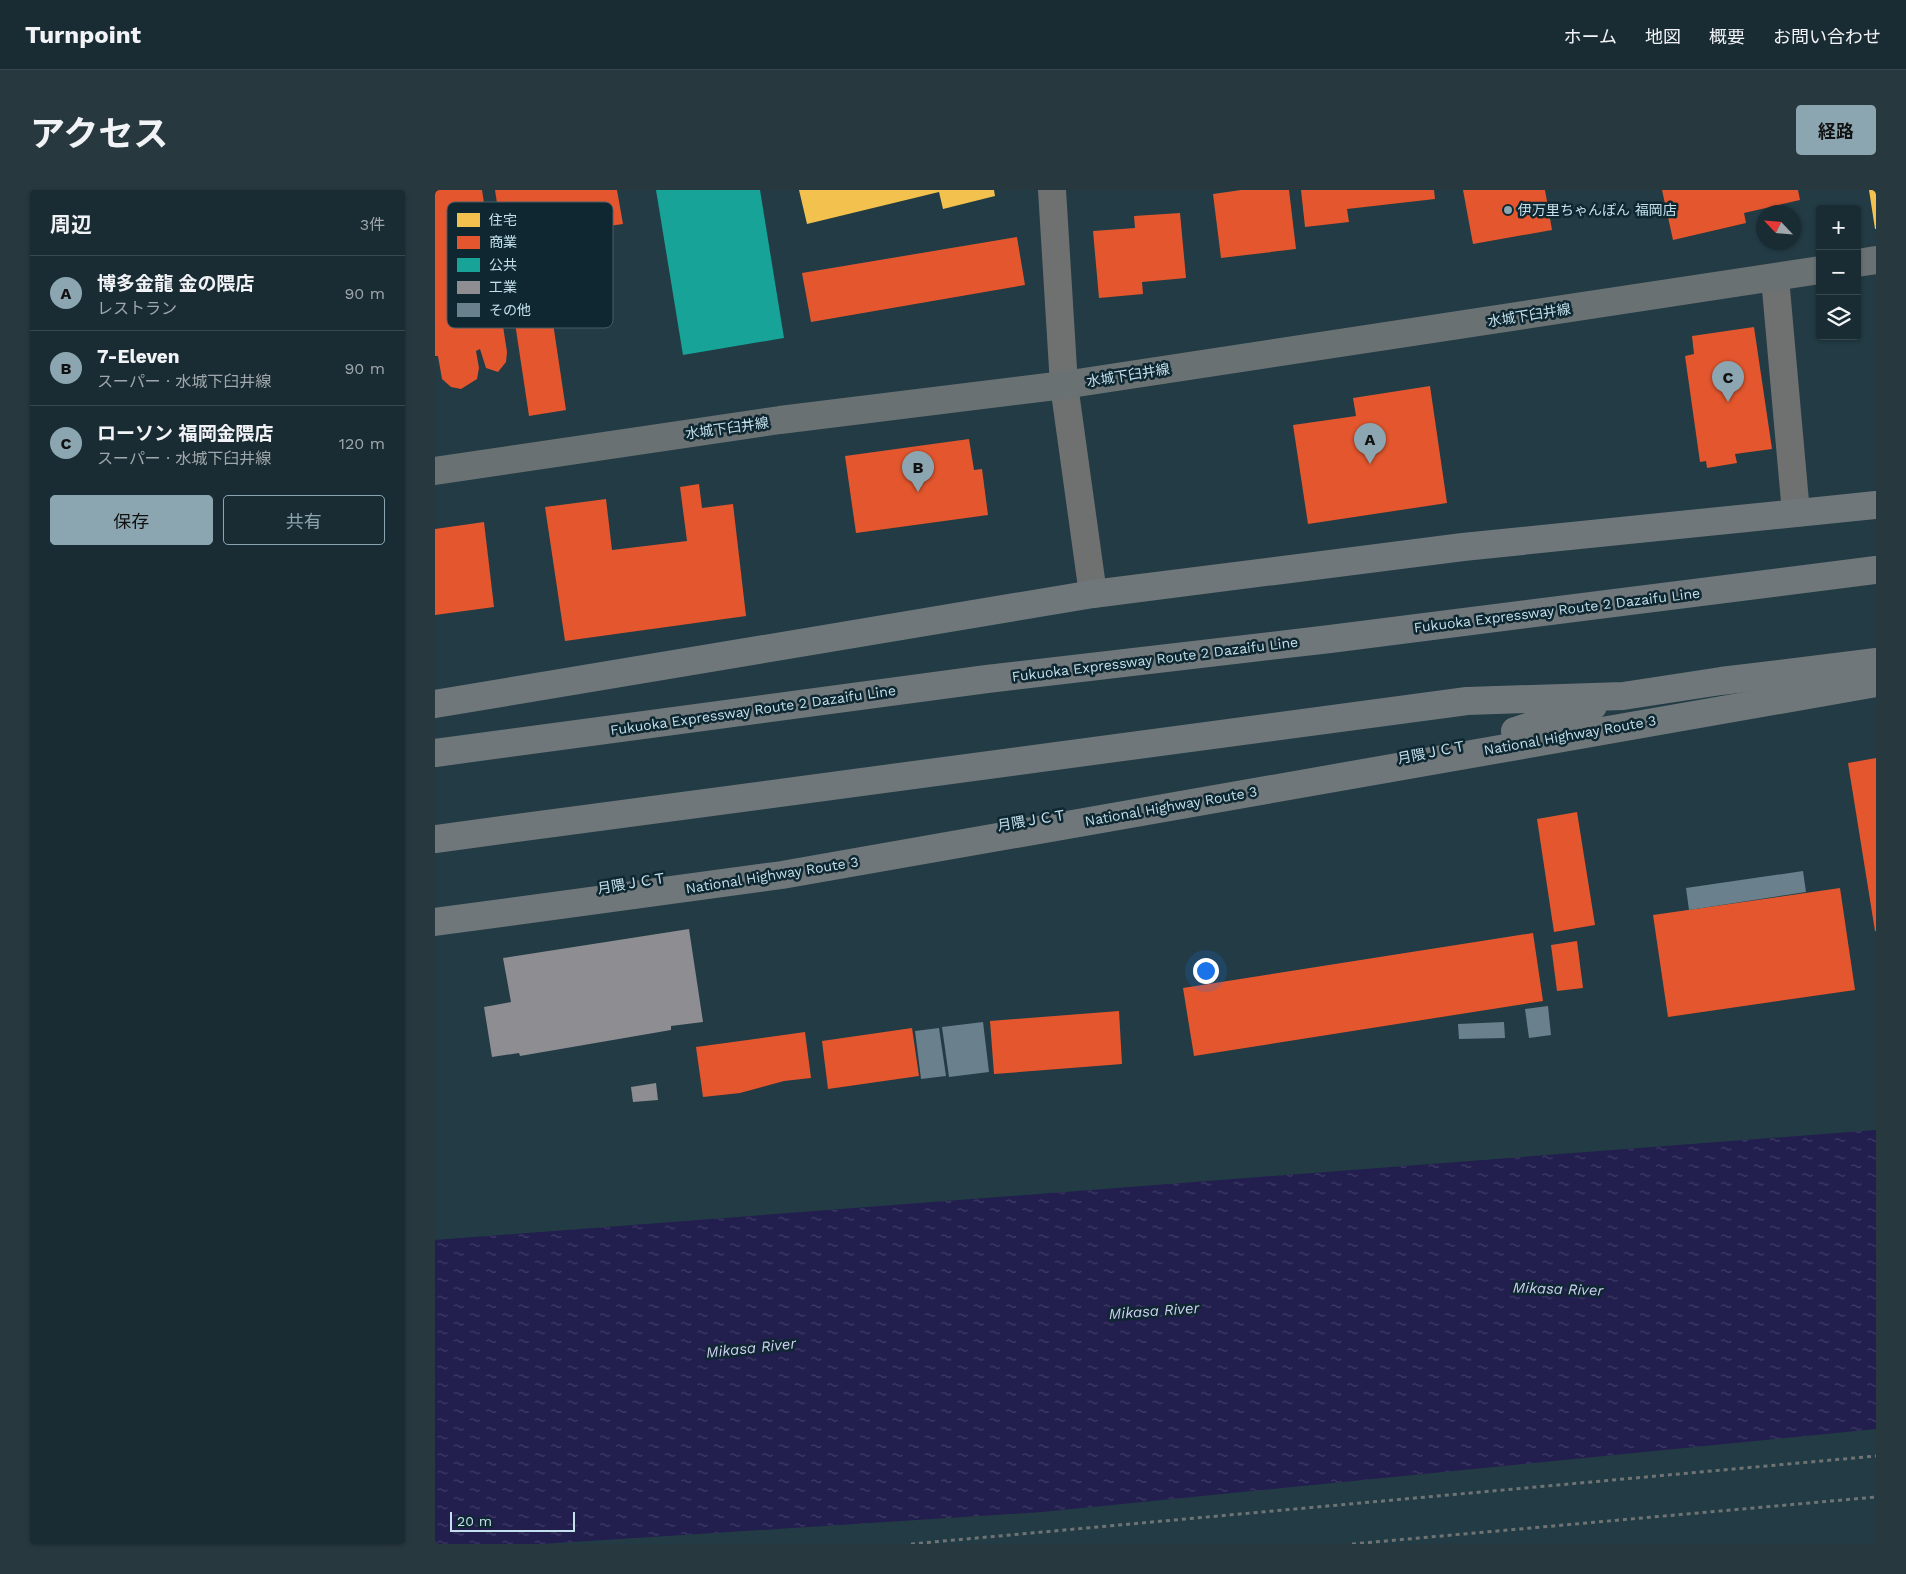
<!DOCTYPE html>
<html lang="ja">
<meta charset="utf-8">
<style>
:root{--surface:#1a2c33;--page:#27383f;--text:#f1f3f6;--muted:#9fa7ac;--line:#38484e;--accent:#8ba6b1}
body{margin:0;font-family:"Work Sans","Noto Sans JP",sans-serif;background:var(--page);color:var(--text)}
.controls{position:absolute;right:15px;top:15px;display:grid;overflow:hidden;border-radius:5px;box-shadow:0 1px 4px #0004}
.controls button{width:45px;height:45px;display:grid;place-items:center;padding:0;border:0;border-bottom:1px solid var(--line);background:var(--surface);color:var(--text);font:25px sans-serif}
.compass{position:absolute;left:1321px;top:15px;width:45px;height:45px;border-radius:50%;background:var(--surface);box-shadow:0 1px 4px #0004;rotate:296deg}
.scale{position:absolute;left:15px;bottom:12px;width:125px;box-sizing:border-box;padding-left:5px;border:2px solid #c3e0ec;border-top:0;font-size:14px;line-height:18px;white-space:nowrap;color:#c3e0ec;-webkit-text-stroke:4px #0e2730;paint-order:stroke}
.you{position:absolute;left:770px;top:780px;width:18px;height:18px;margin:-12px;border:4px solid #fff;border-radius:50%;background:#1a73e8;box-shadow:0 0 0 8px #1a73e833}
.badge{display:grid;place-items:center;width:32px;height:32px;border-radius:50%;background:var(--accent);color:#111;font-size:16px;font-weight:700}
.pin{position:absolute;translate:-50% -41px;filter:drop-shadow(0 1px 2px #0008)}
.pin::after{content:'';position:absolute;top:26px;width:18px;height:15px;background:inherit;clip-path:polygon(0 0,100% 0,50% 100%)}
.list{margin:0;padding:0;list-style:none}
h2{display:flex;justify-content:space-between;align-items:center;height:65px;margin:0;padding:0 20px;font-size:21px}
h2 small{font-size:16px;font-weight:400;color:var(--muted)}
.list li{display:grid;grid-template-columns:32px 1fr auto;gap:15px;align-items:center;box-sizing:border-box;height:75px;padding:0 20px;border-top:1px solid var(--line)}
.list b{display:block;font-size:19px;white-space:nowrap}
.list p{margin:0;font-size:16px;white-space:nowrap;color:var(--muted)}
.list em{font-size:16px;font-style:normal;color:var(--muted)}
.actions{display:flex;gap:10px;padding:15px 20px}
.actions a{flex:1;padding:11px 0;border:1px solid var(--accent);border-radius:5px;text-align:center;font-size:18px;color:var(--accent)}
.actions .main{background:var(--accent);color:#111}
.icon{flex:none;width:28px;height:28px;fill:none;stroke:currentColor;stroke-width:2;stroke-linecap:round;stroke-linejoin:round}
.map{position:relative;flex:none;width:1441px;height:1354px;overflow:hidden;border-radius:5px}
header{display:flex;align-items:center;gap:30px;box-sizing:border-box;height:70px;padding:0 25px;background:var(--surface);border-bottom:1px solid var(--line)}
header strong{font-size:24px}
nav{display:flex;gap:28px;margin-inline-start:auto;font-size:18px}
.intro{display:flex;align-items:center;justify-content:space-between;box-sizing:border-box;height:120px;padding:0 30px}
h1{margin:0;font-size:35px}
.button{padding:12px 22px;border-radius:5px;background:var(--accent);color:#111;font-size:18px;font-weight:700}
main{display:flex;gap:30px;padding:0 30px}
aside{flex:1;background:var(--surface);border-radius:5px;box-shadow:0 1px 4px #0004}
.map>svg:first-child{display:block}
</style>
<header>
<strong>Turnpoint</strong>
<nav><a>ホーム</a><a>地図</a><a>概要</a><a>お問い合わせ</a></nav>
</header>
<div class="intro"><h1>アクセス</h1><a class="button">経路</a></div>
<main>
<aside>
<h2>周辺<small>3件</small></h2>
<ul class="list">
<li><span class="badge">A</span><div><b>博多金龍 金の隈店</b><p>レストラン</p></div><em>90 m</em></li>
<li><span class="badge">B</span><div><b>7-Eleven</b><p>スーパー · 水城下臼井線</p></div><em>90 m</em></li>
<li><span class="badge">C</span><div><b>ローソン 福岡金隈店</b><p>スーパー · 水城下臼井線</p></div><em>120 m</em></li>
</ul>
<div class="actions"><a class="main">保存</a><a>共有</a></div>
</aside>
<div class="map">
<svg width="1441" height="1354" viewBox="0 0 1441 1354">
<defs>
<pattern id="water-ripples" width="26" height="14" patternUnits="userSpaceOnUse" patternTransform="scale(1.25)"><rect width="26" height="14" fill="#221e4e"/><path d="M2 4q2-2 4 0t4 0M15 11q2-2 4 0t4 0" fill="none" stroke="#403e68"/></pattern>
</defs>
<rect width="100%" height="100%" fill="#223b44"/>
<path fill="url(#water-ripples)" d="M1441 940V1239L607 1322 107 1354H0V1050Z"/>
<g fill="#f2c14e">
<path d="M364 0H559L560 6 508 19 504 2 372 34Z"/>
<path d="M1434 0H1441V39H1440Z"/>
</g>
<g fill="#e4572e">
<path d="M0 0H47L72 162 71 172 63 182 51 178 45 159 41 161 44 178 42 189 26 199 16 197 7 189 3 166H0Z"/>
<path d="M60 0H182L188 34 105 46 131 220 94 226Z"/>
<path d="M806 0H854L861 59 786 68 778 4Z"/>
<path d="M866 0H999L1000 9 912 19 914 32 870 37Z"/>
<path d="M1028 0H1110L1117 40 1038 54Z"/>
<path d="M1227 0H1363L1365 10 1309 23 1311 33 1238 50Z"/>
<path d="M745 23 751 88 707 92 708 104 664 108 658 41 700 38 699 26Z"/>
<path d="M582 47 590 95 376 132 367 83Z"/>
<path d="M1319 137 1337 259 1300 264 1302 273 1272 278 1271 271 1265 272 1250 166 1259 164 1257 146Z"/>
<path d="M995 196 1012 313 873 334 858 235 921 226 918 208Z"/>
<path d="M534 249 539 280 547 279 553 325 421 343 410 266Z"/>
<path d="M264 294 267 318 298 314 311 426 130 451 110 317 171 309 177 360 252 351 245 297Z"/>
<path d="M49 332 59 417 0 425V339Z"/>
<path d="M1441 568V741H1440L1413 573Z"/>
<path d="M1142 622 1160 735 1119 742 1102 629Z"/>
<path d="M1405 698 1420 800 1233 827 1218 725Z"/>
<path d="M1098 743 1108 811 759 866 748 798Z"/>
<path d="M1142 751 1148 798 1122 801 1116 755Z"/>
<path d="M684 821 687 874 559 884 555 831Z"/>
<path d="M477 838 484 886 393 899 387 851Z"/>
<path d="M370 842 376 888 349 891 305 903 268 907 261 857Z"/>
</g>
<path fill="#17a398" d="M221 0H325L349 148 248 165Z"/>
<g fill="#8d8d92">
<path d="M254 739 268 832 236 836V840L85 866 84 863 57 867 49 817 76 812 68 768Z"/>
<path d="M221 893 223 910 198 912 196 897Z"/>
</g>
<g fill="#6a808d">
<path d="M1368 681 1371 702 1254 720 1251 698Z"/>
<path d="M1113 816 1116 845 1094 848 1090 819Z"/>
<path d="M548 832 554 882 514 887 507 837Z"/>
<path d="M1069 832 1070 848 1024 849 1023 834Z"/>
<path d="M504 838 511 886 486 889 480 841Z"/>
</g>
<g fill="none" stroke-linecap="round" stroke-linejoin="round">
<g stroke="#6f7374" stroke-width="3" stroke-dasharray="4 4" stroke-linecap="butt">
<path d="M476 1354 1441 1266"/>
<path d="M917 1354 1441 1307"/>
</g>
<g stroke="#6f7171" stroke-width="28">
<path d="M617 0 629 195 658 404"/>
<path d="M1340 88 1361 323"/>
</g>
<g stroke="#6a7173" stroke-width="28">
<path d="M1422 73 1441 70"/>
<path d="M0 281 345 230 629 195 1385 80"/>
</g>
<g stroke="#6f777a" stroke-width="28">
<path d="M0 514 658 404 1028 357 1441 315"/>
<path d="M1080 541 1158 516"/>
<path d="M0 563 552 489 895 449 1441 380"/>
<path d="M0 649 1032 511 1188 506 1286 491 1441 472"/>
<path d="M0 732 347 685 1441 493"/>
</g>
</g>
<circle fill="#8ba6b1" stroke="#0e2730" stroke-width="2" cx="1073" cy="20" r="5"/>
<g text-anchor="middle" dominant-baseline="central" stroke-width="5" stroke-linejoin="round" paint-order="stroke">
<g font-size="14" fill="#c3e0ec" stroke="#0e2730" text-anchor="start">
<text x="1083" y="20">伊万里ちゃんぽん 福岡店</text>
</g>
<g font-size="14" fill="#c3e0ec" stroke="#0e2730">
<text transform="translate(1094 125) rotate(-9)">水城下臼井線</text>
<text transform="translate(693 185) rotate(-9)">水城下臼井線</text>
<text transform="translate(292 238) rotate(-8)">水城下臼井線</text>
<text transform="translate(1122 420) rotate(-7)">Fukuoka Expressway Route 2 Dazaifu Line</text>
<text transform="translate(720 469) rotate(-7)">Fukuoka Expressway Route 2 Dazaifu Line</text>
<text transform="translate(318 520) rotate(-8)">Fukuoka Expressway Route 2 Dazaifu Line</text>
<text transform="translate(1135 545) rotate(-10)">National Highway Route 3</text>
<text transform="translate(997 562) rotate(-11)">月隈ＪＣＴ</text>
<text transform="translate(736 616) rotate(-10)">National Highway Route 3</text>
<text transform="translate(597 630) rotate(-9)">月隈ＪＣＴ</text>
<text transform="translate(337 685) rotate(-9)">National Highway Route 3</text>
<text transform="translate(197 693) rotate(-9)">月隈ＪＣＴ</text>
</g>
<g font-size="15" font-style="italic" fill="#cfd0f3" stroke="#0e2730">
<text transform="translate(1123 1099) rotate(2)">Mikasa River</text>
<text transform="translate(719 1121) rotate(-4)">Mikasa River</text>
<text transform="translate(316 1158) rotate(-6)">Mikasa River</text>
</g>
</g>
<rect x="12" y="12" width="166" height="126" rx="8" fill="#0e2730" stroke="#445e68" stroke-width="1"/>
<rect x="22" y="23" width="23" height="14" fill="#f2c14e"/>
<rect x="22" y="46" width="23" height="13" fill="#e4572e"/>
<rect x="22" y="68" width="23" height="14" fill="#17a398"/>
<rect x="22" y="91" width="23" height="13" fill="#8d8d92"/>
<rect x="22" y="113" width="23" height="14" fill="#6a808d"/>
<g font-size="14" fill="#c3e0ec">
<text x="54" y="35">住宅</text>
<text x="54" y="57">商業</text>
<text x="54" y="80">公共</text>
<text x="54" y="102">工業</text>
<text x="54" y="125">その他</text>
</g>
</svg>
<div class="controls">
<button>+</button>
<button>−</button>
<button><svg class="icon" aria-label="layers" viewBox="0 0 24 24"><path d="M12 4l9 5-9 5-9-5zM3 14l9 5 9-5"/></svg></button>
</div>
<svg class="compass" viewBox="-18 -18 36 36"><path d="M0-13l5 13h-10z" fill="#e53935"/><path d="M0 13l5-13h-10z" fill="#9fa7ac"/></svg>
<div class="scale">20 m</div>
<div class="you"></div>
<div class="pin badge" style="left:935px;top:274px">A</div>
<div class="pin badge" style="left:483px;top:302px">B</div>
<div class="pin badge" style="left:1293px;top:212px">C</div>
</div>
</main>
